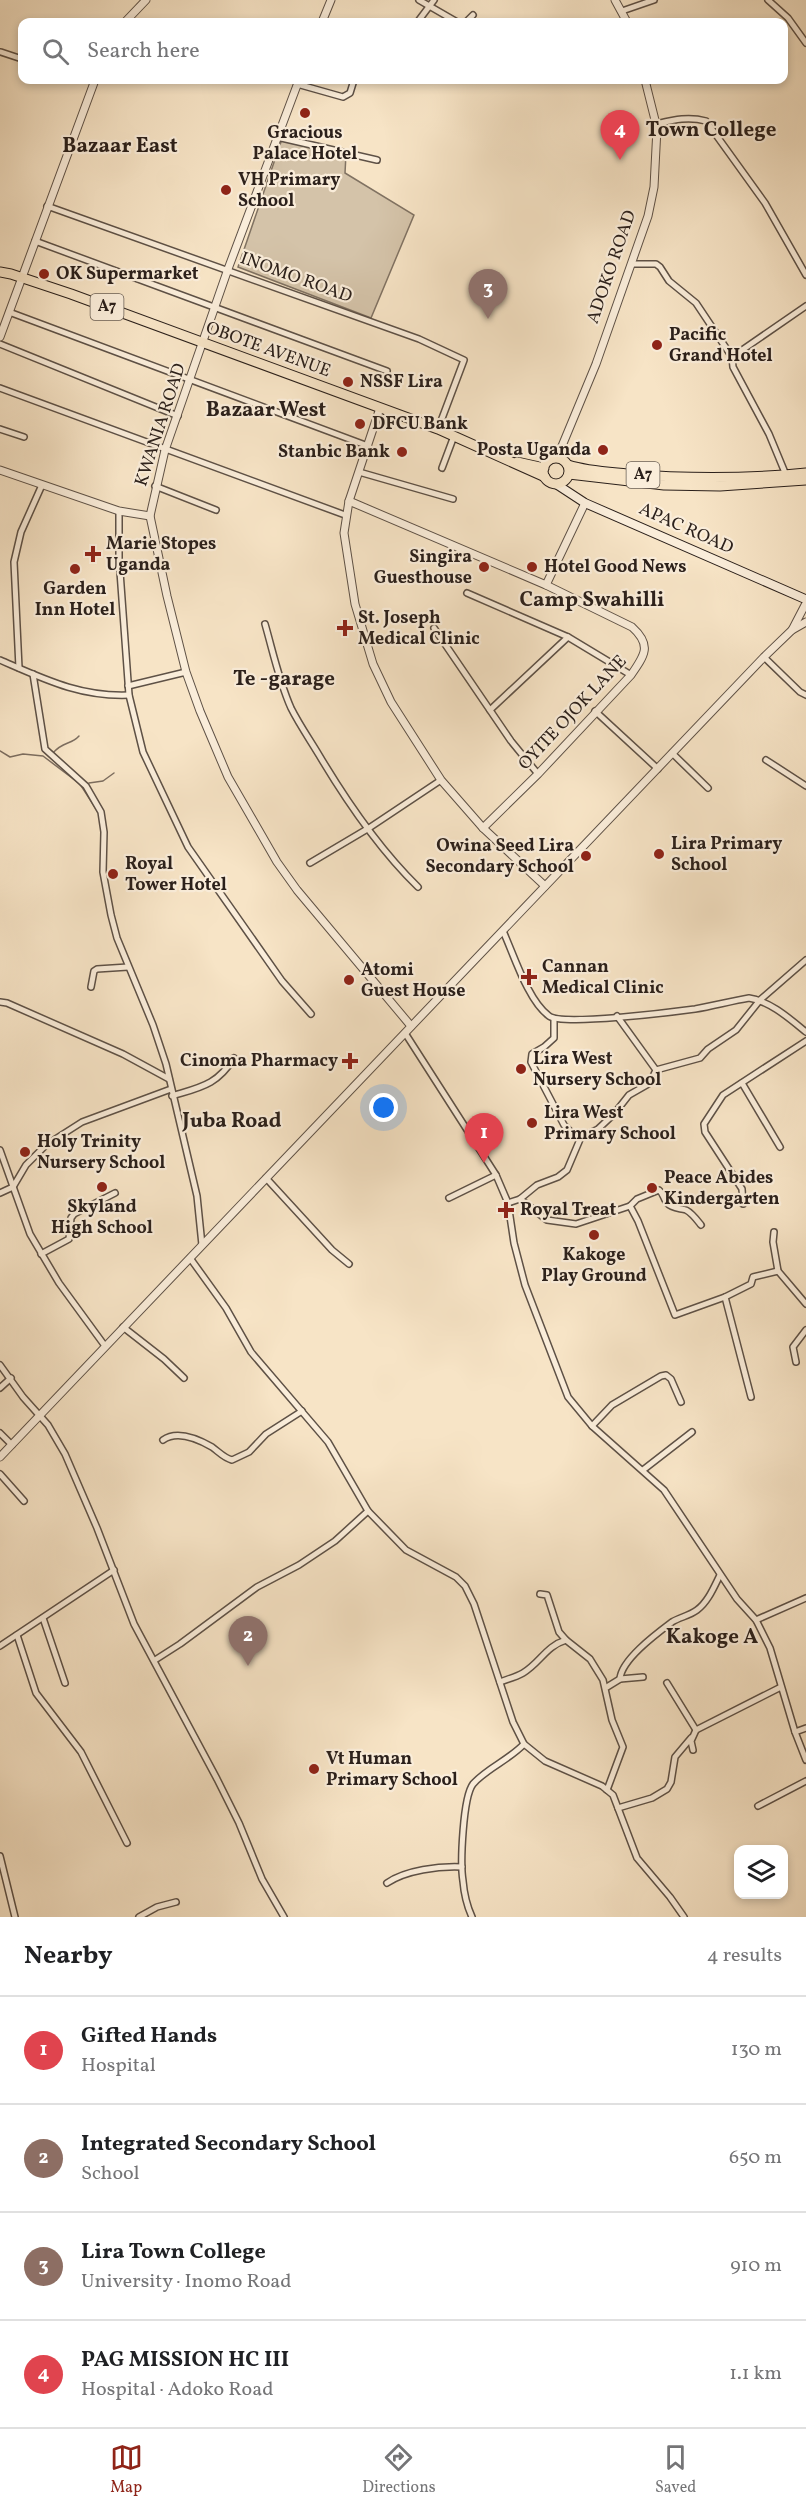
<!DOCTYPE html>
<meta charset="utf-8">
<style>
:root{--surface:#fff;--page:#f2f2f2;--text:#202124;--muted:#757577;--line:#e0e0e0;--accent:#8f2418}
body{margin:0;font-family:Vollkorn,serif;background:var(--page);color:var(--text)}
.controls{position:absolute;right:18px;bottom:18px;display:grid;overflow:hidden;border-radius:12px;box-shadow:0 3px 9px #0003}
.controls button{width:54px;height:54px;display:grid;place-items:center;padding:0;border:0;border-bottom:2px solid var(--line);background:var(--surface);color:var(--text);font:30px sans-serif}
.you{position:absolute;left:384px;top:1108px;width:21px;height:21px;margin:-15px;border:4px solid #fff;border-radius:50%;background:#1a73e8;box-shadow:0 0 0 9px #1a73e833}
.badge{display:grid;place-items:center;width:39px;height:39px;border-radius:50%;background:var(--accent);color:#fff;font-size:20px;font-weight:700}
.pin{position:absolute;translate:-50% -50px;filter:drop-shadow(0 2px 3px #0008)}
.pin::after{content:'';position:absolute;top:32px;width:21px;height:18px;background:inherit;clip-path:polygon(0 0,100% 0,50% 100%)}
.list{margin:0;padding:0;list-style:none}
h2{display:flex;justify-content:space-between;align-items:center;height:78px;margin:0;padding:0 24px;font-size:26px}
h2 small{font-size:20px;font-weight:400;color:var(--muted)}
.list li{display:grid;grid-template-columns:39px 1fr auto;gap:18px;align-items:center;box-sizing:border-box;height:108px;padding:0 24px;border-top:2px solid var(--line)}
.list b{display:block;font-size:22px;white-space:nowrap}
.list p{margin:0;font-size:20px;white-space:nowrap;color:var(--muted)}
.list em{font-size:20px;font-style:normal;color:var(--muted)}
.icon{flex:none;width:33px;height:33px;fill:none;stroke:currentColor;stroke-width:2;stroke-linecap:round;stroke-linejoin:round}
.map{position:relative;flex:none;width:806px;height:1917px;overflow:hidden}
.search{position:absolute;background:var(--surface);box-shadow:0 3px 9px #0003;left:18px;right:18px;top:18px;height:66px;display:flex;align-items:center;gap:15px;box-sizing:border-box;padding:0 21px;border-radius:12px;color:var(--muted);font-size:22px}
.sheet{height:510px;background:var(--surface)}
nav{display:flex;justify-content:space-around;align-items:center;box-sizing:border-box;height:84px;border-top:2px solid var(--line);background:var(--surface);font-size:16px;color:var(--muted)}
nav a{display:grid;justify-items:center;gap:3px}
nav .on{color:var(--accent)}
.map>svg:first-child{display:block}
</style>
<div class="map">
<svg width="806" height="1917" viewBox="0 0 806 1917">
<rect width="100%" height="100%" fill="#f7e4c6"/>
<filter id="stains"><feTurbulence type="fractalNoise" baseFrequency=".00333" numOctaves="4"/><feColorMatrix values="0 0 0 0 .2 0 0 0 0 .09 0 0 0 0 .02 0 0 0 .5 -.17"/></filter>
<radialGradient id="worn" r=".72"><stop offset=".6" stop-color="#630" stop-opacity="0"/><stop offset="1" stop-color="#630" stop-opacity=".3"/></radialGradient>
<path fill="#d4c3a9" stroke="#807262" stroke-width="1.5" d="M282 139 346 154 345 173 414 215 371 318 238 267Z"/>
<g fill="none" stroke-linecap="round" stroke-linejoin="round">
<g stroke="#7c6d5f" stroke-width="1.5">
<path d="M0 751 10 757 23 754 43 756 80 784 98 812"/>
<path d="M53 753C63 741 71 745 79 736"/>
<path d="M89 783 103 781 114 773"/>
</g>
<g stroke="#5e5146" stroke-width="8">
<g id="minor">
<path d="M419 0 457 22"/>
<path d="M768 0 788 18 806 43"/>
<path d="M622 11 654 0"/>
<path d="M419 20 434 0"/>
<path d="M466 22 473 15"/>
<path d="M1 52 22 59"/>
<path d="M297 84 343 97 350 93 354 80"/>
<path d="M656 124C673 120 688 116 706 121L765 203 806 275"/>
<path d="M277 137 377 160"/>
<path d="M47 206 419 339 464 360 438 429"/>
<path d="M35 241 387 371"/>
<path d="M632 264H656L660 267 669 281 696 303 732 357"/>
<path d="M9 312 368 446"/>
<path d="M0 344 178 416"/>
<path d="M0 388 345 515"/>
<path d="M0 429 24 437"/>
<path d="M442 468 454 436"/>
<path d="M359 472 453 499"/>
<path d="M786 475 769 434 733 367 732 357 806 306"/>
<path d="M155 486 216 510"/>
<path d="M119 511V558L129 695 143 752 188 847 282 981 311 1014"/>
<path d="M467 593 568 637 631 675"/>
<path d="M265 624C273 652 279 681 291 708 299 724 310 740 319 755 347 802 379 849 418 887"/>
<path d="M434 628 511 741 538 774"/>
<path d="M764 657 800 692 806 695"/>
<path d="M0 660C44 679 80 697 129 695"/>
<path d="M19 668 14 562 21 532 42 485"/>
<path d="M33 674 45 749 86 786 101 812 104 832 103 872 111 915 117 938 153 1025 166 1064 197 1196 202 1245"/>
<path d="M128 686 186 672"/>
<path d="M490 710 568 637"/>
<path d="M595 711 658 769"/>
<path d="M672 753 708 788"/>
<path d="M766 760 806 786"/>
<path d="M310 863 369 828 441 780"/>
<path d="M503 931C514 955 528 1001 549 1016 562 1026 673 1012 695 1009 713 1006 731 1001 749 998 770 1001 790 1019 806 1032"/>
<path d="M91 987 94 971 97 969 128 967"/>
<path d="M0 1002 7 1003 123 1054 169 1079"/>
<path d="M554 1019V1038L544 1047 532 1054 531 1062 564 1125 572 1133 581 1137 598 1129 614 1114 629 1095 650 1083 656 1070 617 1016"/>
<path d="M405 1033 496 1175 508 1203 514 1243 525 1285 568 1397 592 1426 664 1490 737 1599 756 1620 770 1648 795 1732 806 1760"/>
<path d="M656 1070 700 1058 708 1049 736 1030 760 1000 806 960"/>
<path d="M742 1083 780 1147"/>
<path d="M172 1096C201 1087 217 1085 234 1058"/>
<path d="M0 1150 30 1234 59 1283 105 1346"/>
<path d="M266 1178 332 1250 349 1264"/>
<path d="M0 1193 13 1187 26 1165 46 1145 82 1122 171 1089"/>
<path d="M449 1198 496 1175"/>
<path d="M520 1199 547 1220 576 1224 630 1206 638 1221 675 1315 725 1297 751 1397"/>
<path d="M508 1203 520 1199 537 1185 558 1177 567 1170 581 1137"/>
<path d="M743 1204 742 1189 705 1132 704 1124 723 1095 806 1041"/>
<path d="M630 1206 637 1199 659 1190C664 1194 663 1198 667 1203 672 1209 680 1208 686 1210 692 1213 697 1220 701 1225"/>
<path d="M774 1232 773 1242 778 1271 806 1304"/>
<path d="M41 1254 69 1239 71 1218 74 1214 115 1193"/>
<path d="M190 1258 226 1308 251 1352 328 1442 368 1511 406 1550 456 1577 465 1586 474 1604 513 1722 524 1744 545 1761 602 1786 613 1795 637 1858 670 1897 684 1917"/>
<path d="M725 1297 751 1284 753 1277 778 1271"/>
<path d="M123 1327 164 1359 184 1378"/>
<path d="M796 1362 793 1347 806 1330"/>
<path d="M0 1365 23 1397 48 1425 65 1454 97 1528 134 1624 217 1779 239 1823 262 1879 284 1917"/>
<path d="M0 1388 11 1378"/>
<path d="M592 1426 612 1405 661 1376 666 1375 671 1379 681 1402"/>
<path d="M0 1433 12 1445"/>
<path d="M163 1440C177 1430 198 1439 212 1447 219 1452 224 1458 232 1460L249 1452 266 1434 302 1411"/>
<path d="M643 1470 692 1432"/>
<path d="M0 1474 24 1501"/>
<path d="M540 1594 547 1595 559 1632 566 1640"/>
<path d="M43 1618 65 1683"/>
<path d="M756 1620 806 1598"/>
<path d="M17 1635 36 1693 81 1752 127 1843"/>
<path d="M0 1646 114 1570"/>
<path d="M155 1660 180 1644 257 1587 299 1565 335 1541 368 1511"/>
<path d="M620 1679C621 1660 656 1634 672 1622 680 1617 689 1616 697 1610 708 1602 714 1587 720 1575"/>
<path d="M500 1682C508 1679 516 1677 523 1673 540 1663 546 1646 566 1640L590 1659 603 1680 612 1720 623 1747 607 1790"/>
<path d="M667 1683 696 1730"/>
<path d="M607 1687 620 1679 643 1677"/>
<path d="M795 1732 806 1728"/>
<path d="M693 1750 691 1741 696 1730 781 1687"/>
<path d="M758 1806 806 1781"/>
<path d="M618 1808 652 1798 667 1789 671 1782 675 1757 691 1738"/>
<path d="M0 1856 15 1917"/>
<path d="M387 1883C406 1870 439 1866 462 1867"/>
<path d="M139 1917 157 1907 176 1902"/>
<path d="M472 1917C467 1906 464 1893 463 1881 460 1863 463 1797 473 1784 487 1768 509 1760 524 1744"/>
</g>
</g>
<g stroke="#5e5146" stroke-width="9">
<g id="tertiary">
<path d="M615 0 627 22"/>
<path d="M125 22 146 0"/>
<path d="M322 22 331 0"/>
<path d="M299 80 228 269 165 450 150 516 167 596 186 672 200 711 228 777 277 862 297 890 411 1026"/>
<path d="M0 337 95 80"/>
<path d="M380 408 349 501 344 533 355 604 373 664 391 702 441 780 483 828 545 886"/>
<path d="M557 458 596 364 648 216 654 187 657 128 645 80"/>
<path d="M0 470 119 511 150 516"/>
<path d="M349 501 546 585 632 627C652 645 645 655 631 675L538 774 483 828"/>
<path d="M546 585 585 503"/>
<path d="M792 630 805 605"/>
<path d="M0 1457 764 657 792 630 806 622"/>
</g>
</g>
<g stroke="#2b201b" stroke-width="10">
<path id="secondary" d="M556 484 585 503 805 599"/>
</g>
<g stroke="#2b201b" stroke-width="11">
<g id="primary">
<path d="M0 272 11 274 71 294 438 429 545 477"/>
<circle cx="556" cy="471" r="13"/>
<path d="M517 462 544 468"/>
<path d="M568 465C587 471 607 472 627 474 687 479 746 479 806 473"/>
<path d="M569 474 664 485 720 486 806 480"/>
</g>
</g>
<use href="#minor" stroke="#faedda" stroke-width="5"/>
<use href="#tertiary" stroke="#faedda" stroke-width="7"/>
<use href="#secondary" stroke="#faedda" stroke-width="8"/>
<use href="#primary" stroke="#f7e4c6" stroke-width="9"/>
</g>
<g fill="#8f2418" stroke="#faedda" stroke-width="2">
<circle cx="305" cy="113" r="6"/>
<circle cx="226" cy="190" r="6"/>
<circle cx="44" cy="274" r="6"/>
<circle cx="657" cy="345" r="6"/>
<circle cx="348" cy="382" r="6"/>
<circle cx="360" cy="424" r="6"/>
<circle cx="603" cy="450" r="6"/>
<circle cx="402" cy="452" r="6"/>
<path d="M90 545h6v6h6v6h-6v6h-6v-6h-6v-6h6z"/>
<circle cx="484" cy="567" r="6"/>
<circle cx="532" cy="567" r="6"/>
<circle cx="75" cy="569" r="6"/>
<path d="M342 619h6v6h6v6h-6v6h-6v-6h-6v-6h6z"/>
<circle cx="659" cy="854" r="6"/>
<circle cx="586" cy="856" r="6"/>
<circle cx="113" cy="874" r="6"/>
<path d="M526 968h6v6h6v6h-6v6h-6v-6h-6v-6h6z"/>
<circle cx="349" cy="980" r="6"/>
<path d="M347 1052h6v6h6v6h-6v6h-6v-6h-6v-6h6z"/>
<circle cx="521" cy="1069" r="6"/>
<circle cx="532" cy="1123" r="6"/>
<circle cx="25" cy="1152" r="6"/>
<circle cx="102" cy="1187" r="6"/>
<circle cx="652" cy="1188" r="6"/>
<path d="M503 1201h6v6h6v6h-6v6h-6v-6h-6v-6h6z"/>
<circle cx="594" cy="1235" r="6"/>
<circle cx="314" cy="1769" r="6"/>
</g>
<g text-anchor="middle" dominant-baseline="central" stroke-width="4.5" stroke-linejoin="round" paint-order="stroke">
<g fill="#faedda" stroke="#695e54" stroke-width="1.5">
<rect x="90.5" y="294" width="33" height="26" rx="4.5"/>
<rect x="626.5" y="462" width="33" height="26" rx="4.5"/>
</g>
<g font-size="16" font-weight="bold" fill="#2b201b">
<text x="107" y="307">A7</text>
<text x="643" y="475">A7</text>
</g>
<g font-size="18" font-weight="bold" fill="#2b201b" stroke="#faedda" text-anchor="start">
<text x="305" y="133" text-anchor="middle">Gracious<tspan x="305" dy="21">Palace Hotel</tspan></text>
<text x="238" y="180">VH Primary<tspan x="238" dy="21">School</tspan></text>
<text x="56" y="274">OK Supermarket</text>
<text x="669" y="335">Pacific<tspan x="669" dy="21">Grand Hotel</tspan></text>
<text x="360" y="382">NSSF Lira</text>
<text x="372" y="424">DFCU Bank</text>
<text x="591" y="450" text-anchor="end">Posta Uganda</text>
<text x="390" y="452" text-anchor="end">Stanbic Bank</text>
<text x="106" y="544">Marie Stopes<tspan x="106" dy="21">Uganda</tspan></text>
<text x="472" y="557" text-anchor="end">Singira<tspan x="472" dy="21">Guesthouse</tspan></text>
<text x="544" y="567">Hotel Good News</text>
<text x="75" y="589" text-anchor="middle">Garden<tspan x="75" dy="21">Inn Hotel</tspan></text>
<text x="358" y="618">St. Joseph<tspan x="358" dy="21">Medical Clinic</tspan></text>
<text x="671" y="844">Lira Primary<tspan x="671" dy="21">School</tspan></text>
<text x="574" y="846" text-anchor="end">Owina Seed Lira<tspan x="574" dy="21">Secondary School</tspan></text>
<text x="125" y="864">Royal<tspan x="125" dy="21">Tower Hotel</tspan></text>
<text x="542" y="967">Cannan<tspan x="542" dy="21">Medical Clinic</tspan></text>
<text x="361" y="970">Atomi<tspan x="361" dy="21">Guest House</tspan></text>
<text x="533" y="1059">Lira West<tspan x="533" dy="21">Nursery School</tspan></text>
<text x="338" y="1061" text-anchor="end">Cinoma Pharmacy</text>
<text x="544" y="1113">Lira West<tspan x="544" dy="21">Primary School</tspan></text>
<text x="37" y="1142">Holy Trinity<tspan x="37" dy="21">Nursery School</tspan></text>
<text x="664" y="1178">Peace Abides<tspan x="664" dy="21">Kindergarten</tspan></text>
<text x="102" y="1207" text-anchor="middle">Skyland<tspan x="102" dy="21">High School</tspan></text>
<text x="520" y="1210">Royal Treat</text>
<text x="594" y="1255" text-anchor="middle">Kakoge<tspan x="594" dy="21">Play Ground</tspan></text>
<text x="326" y="1759">Vt Human<tspan x="326" dy="21">Primary School</tspan></text>
</g>
<g font-size="18" fill="#2b201b" stroke="#faedda">
<text transform="translate(612 267) rotate(-71)">ADOKO ROAD</text>
<text transform="translate(296 278) rotate(20)">INOMO ROAD</text>
<text transform="translate(268 350) rotate(20)">OBOTE AVENUE</text>
<text transform="translate(161 425) rotate(-72)">KWANIA ROAD</text>
<text transform="translate(686 529) rotate(24)">APAC ROAD</text>
<text transform="translate(573 713) rotate(-47)">OYITE OJOK LANE</text>
</g>
<g font-size="21" font-weight="bold" fill="#2b201b" stroke="#faedda">
<text x="711" y="130">Town College</text>
<text x="120" y="146">Bazaar East</text>
<text x="266" y="410">Bazaar West</text>
<text x="592" y="600">Camp Swahilli</text>
<text x="284" y="679">Te -garage</text>
<text x="232" y="1121">Juba Road</text>
<text x="712" y="1637">Kakoge A</text>
</g>
</g>
<rect width="100%" height="100%" filter="url(#stains)"/>
<rect width="100%" height="100%" fill="url(#worn)"/>
</svg>
<div class="controls">
<button><svg class="icon" aria-label="layers" viewBox="0 0 24 24"><path d="M12 4l9 5-9 5-9-5zM3 14l9 5 9-5"/></svg></button>
</div>
<div class="you"></div>
<div class="pin badge" style="left:484px;top:1163px;background:#e0444e">1</div>
<div class="pin badge" style="left:248px;top:1666px;background:#8d6e63">2</div>
<div class="pin badge" style="left:488px;top:319px;background:#8d6e63">3</div>
<div class="pin badge" style="left:620px;top:160px;background:#e0444e">4</div>
<div class="search"><svg class="icon" aria-label="search" viewBox="0 0 24 24"><circle cx="10" cy="10" r="6"/><path d="M15 15l6 6"/></svg>Search here</div>
</div>
<section class="sheet">
<h2>Nearby<small>4 results</small></h2>
<ul class="list">
<li><span class="badge" style="background:#e0444e">1</span><div><b>Gifted Hands</b><p>Hospital</p></div><em>130 m</em></li>
<li><span class="badge" style="background:#8d6e63">2</span><div><b>Integrated Secondary School</b><p>School</p></div><em>650 m</em></li>
<li><span class="badge" style="background:#8d6e63">3</span><div><b>Lira Town College</b><p>University · Inomo Road</p></div><em>910 m</em></li>
<li><span class="badge" style="background:#e0444e">4</span><div><b>PAG MISSION HC III</b><p>Hospital · Adoko Road</p></div><em>1.1 km</em></li>
</ul>
</section>
<nav>
<a class="on"><svg class="icon" aria-label="map" viewBox="0 0 24 24"><path d="M3 6l6-2 6 2 6-2v14l-6 2-6-2-6 2zM9 4v14M15 6v14"/></svg>Map</a>
<a><svg class="icon" aria-label="directions" viewBox="0 0 24 24"><path d="M12 3l9 9-9 9-9-9zM9 14v-3h6M13 9l2 2-2 2"/></svg>Directions</a>
<a><svg class="icon" aria-label="saved" viewBox="0 0 24 24"><path d="M7 4h10v16l-5-4-5 4z"/></svg>Saved</a>
</nav>
